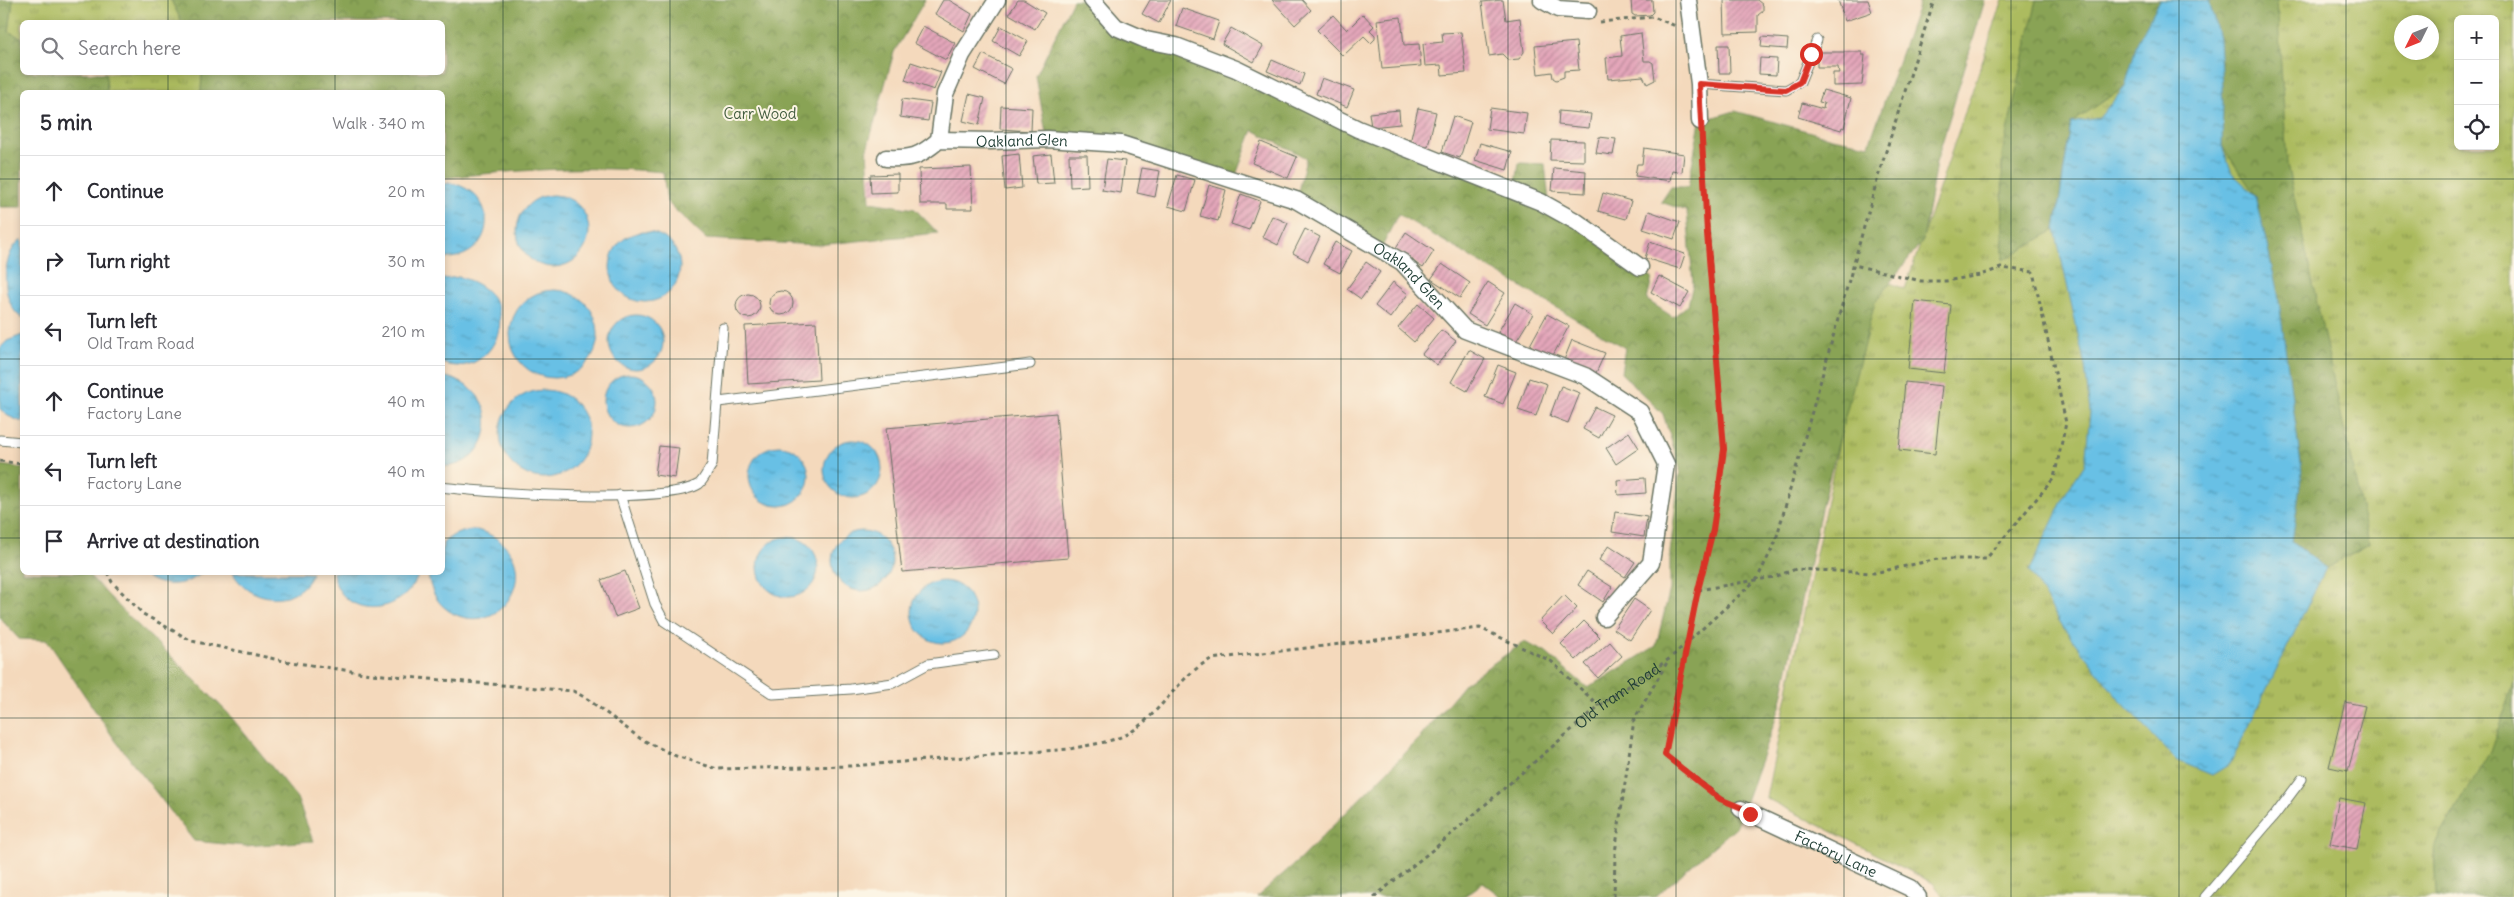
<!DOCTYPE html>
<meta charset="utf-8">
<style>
:root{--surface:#fff;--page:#f7f7f7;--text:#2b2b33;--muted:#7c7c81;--line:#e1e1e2}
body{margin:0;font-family:Delius,sans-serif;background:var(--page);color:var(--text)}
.controls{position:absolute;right:15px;top:15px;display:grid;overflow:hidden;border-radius:8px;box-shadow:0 2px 8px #0003}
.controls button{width:45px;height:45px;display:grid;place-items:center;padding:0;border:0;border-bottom:1px solid var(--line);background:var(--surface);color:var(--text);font:25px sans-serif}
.compass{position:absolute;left:2394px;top:15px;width:45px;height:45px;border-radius:50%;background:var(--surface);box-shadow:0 2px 8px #0003;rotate:227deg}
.stop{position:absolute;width:15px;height:15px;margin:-11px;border:4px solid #d93025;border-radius:50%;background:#fff}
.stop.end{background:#d93025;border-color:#fff;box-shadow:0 1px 5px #0008}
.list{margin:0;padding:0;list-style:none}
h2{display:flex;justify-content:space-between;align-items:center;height:65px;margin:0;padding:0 20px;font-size:21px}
h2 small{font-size:16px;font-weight:400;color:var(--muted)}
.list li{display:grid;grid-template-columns:32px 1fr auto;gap:15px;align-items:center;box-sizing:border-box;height:70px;padding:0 20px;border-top:1px solid var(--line)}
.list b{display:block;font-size:19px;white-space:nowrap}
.list p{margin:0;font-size:16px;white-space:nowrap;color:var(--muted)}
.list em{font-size:16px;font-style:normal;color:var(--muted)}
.icon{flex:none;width:28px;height:28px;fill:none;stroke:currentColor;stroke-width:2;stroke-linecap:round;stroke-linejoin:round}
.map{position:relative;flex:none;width:2514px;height:897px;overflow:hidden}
.search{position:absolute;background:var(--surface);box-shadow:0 2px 8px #0003;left:20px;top:20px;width:425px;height:55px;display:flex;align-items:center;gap:12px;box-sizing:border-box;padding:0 18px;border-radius:8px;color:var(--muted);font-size:19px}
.panel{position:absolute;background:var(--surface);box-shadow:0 2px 8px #0003;left:20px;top:90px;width:425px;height:485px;border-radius:8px}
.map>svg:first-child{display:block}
</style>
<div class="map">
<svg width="2514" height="897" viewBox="0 0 2514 897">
<defs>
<pattern id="grass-tufts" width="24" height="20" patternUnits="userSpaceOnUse" patternTransform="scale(1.25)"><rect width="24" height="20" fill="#acbb5e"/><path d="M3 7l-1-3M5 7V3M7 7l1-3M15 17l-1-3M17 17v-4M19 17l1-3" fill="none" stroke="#8b994e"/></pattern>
<pattern id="forest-crowns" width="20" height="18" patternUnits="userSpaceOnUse" patternTransform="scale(1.25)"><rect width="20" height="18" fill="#89a355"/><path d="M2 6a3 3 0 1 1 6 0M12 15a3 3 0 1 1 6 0" fill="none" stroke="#6f8647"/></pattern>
<pattern id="water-ripples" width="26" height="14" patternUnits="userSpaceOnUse" patternTransform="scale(1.25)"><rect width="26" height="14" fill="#68c0e5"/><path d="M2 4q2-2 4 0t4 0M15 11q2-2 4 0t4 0" fill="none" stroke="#559dba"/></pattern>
<pattern id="building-hatch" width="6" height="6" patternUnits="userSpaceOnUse" patternTransform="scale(1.25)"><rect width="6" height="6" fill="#e4a6ba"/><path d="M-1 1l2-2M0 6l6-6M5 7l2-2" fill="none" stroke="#b88898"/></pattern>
</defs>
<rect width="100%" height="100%" fill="#fcf5e5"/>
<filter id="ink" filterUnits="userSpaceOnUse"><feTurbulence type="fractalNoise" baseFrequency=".02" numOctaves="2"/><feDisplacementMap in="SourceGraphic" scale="10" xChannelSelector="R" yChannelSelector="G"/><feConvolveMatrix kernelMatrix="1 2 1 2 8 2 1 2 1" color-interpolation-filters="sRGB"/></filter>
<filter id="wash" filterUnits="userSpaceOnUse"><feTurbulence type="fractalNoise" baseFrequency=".0096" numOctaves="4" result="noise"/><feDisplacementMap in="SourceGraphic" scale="20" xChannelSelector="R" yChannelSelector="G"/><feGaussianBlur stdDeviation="1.12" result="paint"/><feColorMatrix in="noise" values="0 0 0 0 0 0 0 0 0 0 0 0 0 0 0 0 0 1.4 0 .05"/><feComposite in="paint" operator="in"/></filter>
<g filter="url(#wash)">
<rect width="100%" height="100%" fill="#f4d9bc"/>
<g fill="url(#grass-tufts)" stroke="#667c49" fill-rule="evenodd">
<path d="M13 0H171L182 22H22V38L9 32Z"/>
<path d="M2003 0H2514V897H1944L1933 883 1766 798 1873 276 1905 289ZM2458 19H2495V146H2458ZM2402 22H2432V52H2402Z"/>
<path d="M104 73H202L201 92H107Z"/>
</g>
<g fill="url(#forest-crowns)" stroke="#547044">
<path d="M0 0H13L9 32 22 38V72L106 73 107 92H22V207H0Z"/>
<path d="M171 0H925L894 52 867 149 870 202 915 209 938 233 817 245 706 239 667 202 663 172C589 165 516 170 443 178L442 92H201L202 73 442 72V22H182Z"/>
<path d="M1073 0H1083L1116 27 1515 191 1519 163 1545 164 1549 201 1640 267 1652 278 1647 300 1673 317 1688 305 1693 284 1687 211 1661 202 1671 187H1688L1700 121 1735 111 1832 138 1869 145 1920 0H1985L1936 163 1923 240 1875 302 1821 509 1780 707 1737 826 1655 897H1502L1483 883 1463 897H1257L1300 859 1417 741 1465 683 1524 642 1545 652 1588 688 1656 646 1670 589V553L1680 468 1663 414 1621 373 1625 348 1398 214 1381 249 1296 200 1306 158 1253 130 1234 180 1121 144 1047 139 1036 76Z"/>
<path d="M2037 0H2162L2125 87 2071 123 2055 230 2003 260 2002 154Z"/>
<path d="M2208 0H2277L2287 164 2369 544 2326 568 2292 542 2301 462 2256 196 2222 146Z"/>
<path d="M0 465 22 468V572L87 573 128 616 172 657 227 712 297 798 313 841 245 846 194 841 115 740 47 640 19 639 0 618Z"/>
<path d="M2514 684V852L2508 897H2436L2434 846 2490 752Z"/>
</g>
<g fill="url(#water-ripples)" stroke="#447e8c">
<path d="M2160 0H2209L2219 39 2223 103 2222 146 2232 173 2256 196 2278 294 2302 472 2292 542 2326 568 2230 764 2212 775 2176 760 2117 697 2065 630 2029 571 2067 491 2085 464 2090 413 2085 366 2055 230 2071 123 2099 118 2125 87 2137 43Z"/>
<path d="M451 183C503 194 495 261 442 258L443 184Z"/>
<circle cx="553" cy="231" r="36"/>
<circle cx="645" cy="267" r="35"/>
<path d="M22 239V318C0 304 0 253 22 239Z"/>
<path d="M459 277C532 295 495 383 442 363L443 279Z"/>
<circle cx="554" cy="334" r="44"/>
<circle cx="636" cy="342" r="27"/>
<path d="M22 335V422L8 416 0 409V348L7 341Z"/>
<circle cx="630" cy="401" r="27"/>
<path d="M446 377C510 393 490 470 442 466V378Z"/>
<circle cx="544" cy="434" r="44"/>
<circle cx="853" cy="469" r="29"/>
<circle cx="779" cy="476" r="30"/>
<path d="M477 530C550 550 510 640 454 614 438 606 431 592 428 575L429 573 442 572 443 543C453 533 463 531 477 530Z"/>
<circle cx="862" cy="561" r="30"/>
<circle cx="788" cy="567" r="30"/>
<path d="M142 573H202C184 587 159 589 142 573Z"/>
<path d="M233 573H312C298 608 249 603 233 573Z"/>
<path d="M333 573V572L419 573C404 618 340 620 333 573Z"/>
<circle cx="943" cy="612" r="31"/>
</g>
<g id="blocks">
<g fill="url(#building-hatch)">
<path d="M943 0H949L972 14 964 31 935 14Z"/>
<path d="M1018 0H1024L1045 13 1035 29 1009 14Z"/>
<path d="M1150 0H1171L1159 23 1142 14Z"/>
<path d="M1272 0H1302L1311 10 1295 25Z"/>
<path d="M1503 0 1506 20 1520 18 1524 52 1519 59 1508 60 1502 54 1489 56 1482 2Z"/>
<path d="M1631 0H1652L1653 12 1650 15 1635 16 1632 14Z"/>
<path d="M1724 0H1757L1763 5V11L1758 15V32L1725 33Z"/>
<path d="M1838 0H1868L1872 12 1845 21Z"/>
<path d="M1182 8 1219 21 1213 39 1176 26Z"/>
<path d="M1363 14 1374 26 1370 30 1375 35V39L1371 43 1364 36 1343 56 1317 30 1333 15 1347 30Z"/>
<path d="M1401 17 1404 45 1419 44 1421 66 1382 69 1377 20Z"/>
<path d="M923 26 955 43 946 60 914 43Z"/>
<path d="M1001 26 1028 41 1019 56 993 41Z"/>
<path d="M1231 28 1263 46 1254 62 1222 44Z"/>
<path d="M1461 32 1466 73 1442 75 1441 65 1425 66 1423 44 1443 42 1442 33Z"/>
<path d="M1641 33 1644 61H1650L1653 63 1655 80 1647 84 1643 76 1608 79 1606 58 1622 56 1620 36Z"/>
<path d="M1762 37 1788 39 1787 49 1761 47Z"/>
<path d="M1576 42 1579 70 1564 71V77L1556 80 1553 78 1552 72 1538 74 1535 46Z"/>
<path d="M1718 45H1729L1730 73H1719Z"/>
<path d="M1817 52H1862V55H1865L1862 85 1833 86V73H1839L1838 67H1817Z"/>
<path d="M983 54 1012 69 1004 84 975 69Z"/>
<path d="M1760 58 1777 59 1776 75 1759 74Z"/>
<path d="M1272 60 1304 74 1300 85 1267 71Z"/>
<path d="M911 62 941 72 934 90 905 80Z"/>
<path d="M1322 78 1354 90 1347 107 1316 94Z"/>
<path d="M1823 90 1851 98 1844 128 1842 127 1841 130 1798 117 1802 103 1823 109 1824 103 1819 102Z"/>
<path d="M969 94 985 98 979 125 963 121Z"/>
<path d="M902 99 931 103 928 121 900 117Z"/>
<path d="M1001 106 1032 108 1031 131 1000 129Z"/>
<path d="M1418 108 1436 112 1428 146 1410 143Z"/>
<path d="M1490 108 1527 113 1524 134 1487 129Z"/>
<path d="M1399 110 1400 124 1371 127 1369 113Z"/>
<path d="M1559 111 1591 114 1589 128 1558 125Z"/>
<path d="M1453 116 1471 122 1460 158 1442 152Z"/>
<path d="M1599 137 1616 139 1613 155 1596 153Z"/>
<path d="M1551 140 1584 141V161L1550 160Z"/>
<path d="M1261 142 1297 157 1288 178 1252 163Z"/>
<path d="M1480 143 1512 152 1507 170 1475 160Z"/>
<path d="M1644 148 1684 154 1682 172 1672 170 1670 181 1635 176 1637 164H1642Z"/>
<path d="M1019 154 1022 188 1005 190 1002 156Z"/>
<path d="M1051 154 1054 183 1036 184 1033 156Z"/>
<path d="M1069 155H1087L1088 186 1070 187Z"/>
<path d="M1107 159 1125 161 1121 193 1102 190Z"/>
<path d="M971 167 973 209H947V204H920L919 169Z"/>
<path d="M1142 168 1160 171 1155 197 1137 193Z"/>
<path d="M1554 168 1586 171 1585 193 1552 191Z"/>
<path d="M898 174V192L871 193 870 175Z"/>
<path d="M1177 175 1195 180 1186 211 1168 206Z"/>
<path d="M1209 185 1226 190 1218 221 1200 216Z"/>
<path d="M1603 193 1631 201 1626 219 1598 211Z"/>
<path d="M1241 194 1260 201 1249 230 1231 224Z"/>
<path d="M1649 211 1680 222 1674 239 1643 229Z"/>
<path d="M1272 216 1288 223 1278 245 1262 237Z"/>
<path d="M1305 229 1320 237 1308 261 1293 253Z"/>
<path d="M1406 232 1434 251 1423 268 1395 249Z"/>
<path d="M1335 242 1352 251 1340 273 1323 264Z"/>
<path d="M1650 242 1685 254 1680 269 1645 258Z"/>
<path d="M1366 262 1380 272 1361 299 1347 289Z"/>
<path d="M1442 264 1470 283 1460 298 1431 279Z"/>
<path d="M1659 276 1689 292 1680 308 1651 292Z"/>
<path d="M1393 282 1408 294 1390 318 1375 306Z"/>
<path d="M1488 282 1505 293 1485 325 1468 314Z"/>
<circle cx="781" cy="303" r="12"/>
<circle cx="748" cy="306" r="12"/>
<path d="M1915 301 1951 305 1944 373 1908 369Z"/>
<path d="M1515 303 1533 314 1515 343 1498 332Z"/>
<path d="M1418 304 1434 318 1414 342 1398 328Z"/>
<path d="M1547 314 1569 326 1552 357 1530 345Z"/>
<path d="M816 322 819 380 748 384 745 326Z"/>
<path d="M1441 330 1456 341 1437 365 1422 354Z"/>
<path d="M1572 340 1605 353 1596 373 1564 360Z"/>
<path d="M1469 350 1485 359 1467 391 1451 382Z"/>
<path d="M1498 365 1516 372 1503 404 1485 397Z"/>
<path d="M1529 378 1547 384 1536 416 1518 410Z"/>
<path d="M1905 382 1942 386 1935 454 1899 450Z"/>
<path d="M1561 386 1580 393 1568 423 1550 416Z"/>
<path d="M1595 407 1612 415 1599 438 1583 429Z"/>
<path d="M1056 413 1068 558 902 572 886 428Z"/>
<path d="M1629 432 1639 448 1616 464 1606 448Z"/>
<path d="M659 446 679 448 675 478 655 475Z"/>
<path d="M1645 478 1646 493 1618 495 1617 480Z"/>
<path d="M1615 512 1647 517 1644 537 1612 532Z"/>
<path d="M1609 545 1635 562 1625 577 1599 560Z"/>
<path d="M625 571 639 608 615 617 601 580Z"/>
<path d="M1587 571 1612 587 1603 602 1578 585Z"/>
<path d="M1564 595 1577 608 1553 634 1540 621Z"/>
<path d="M1634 599 1650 610 1630 640 1614 629Z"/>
<path d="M1584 621 1600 637 1576 660 1561 644Z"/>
<path d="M1610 642 1622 656 1598 678 1585 664Z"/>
<path d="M2345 702 2365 706 2348 771 2329 767Z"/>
<path d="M2339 798 2366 803 2357 849 2330 844Z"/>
</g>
</g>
</g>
<g filter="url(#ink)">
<use href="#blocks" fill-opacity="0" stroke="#6a7464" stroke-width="1"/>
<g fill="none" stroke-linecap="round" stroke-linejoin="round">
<g stroke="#6a7464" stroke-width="11">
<g id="lane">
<path d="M1699 84 1786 90 1800 82 1817 40"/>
<path d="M718 402 1030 364"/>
<path d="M0 440 22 442"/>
<path d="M442 487C487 493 666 505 699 484 704 480 708 470 712 465L723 328"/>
<path d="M620 495 655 604 664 621 773 694 851 689 893 683 928 664 994 655"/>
<path d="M2205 897 2275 815 2302 779"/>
</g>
</g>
<g stroke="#6a7464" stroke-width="19">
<g id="street">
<path d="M1092 0 1116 27 1146 40 1176 46 1236 69 1358 129 1541 202 1577 222 1640 267"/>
<path d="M1542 0 1558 9 1588 11"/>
<path d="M1688 0 1699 84 1700 121"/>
<path d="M939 140 945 94 962 55 997 0"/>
<path id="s2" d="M886 158C912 159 919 157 939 140L991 141 1047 139 1121 144 1296 200 1402 262 1465 330 1585 376 1640 412 1666 464 1651 563 1604 617"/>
<path id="s3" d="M1741 809 1910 888 1918 897"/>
</g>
</g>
<g stroke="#6a7464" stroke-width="3" stroke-dasharray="4 4" stroke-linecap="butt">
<path d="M1600 22 1653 17 1676 26"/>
<path d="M1701 136 1724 449 1713 530 1698 590 1665 755 1727 802"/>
<path d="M0 461 22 464"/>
<path d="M107 572 112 582 143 614 192 641 284 661 371 674 573 691 586 698 641 739 676 756 717 769 850 766 1070 749C1092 744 1120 742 1138 727 1165 706 1180 676 1211 659L1480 628 1551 661 1599 706"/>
<path d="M1698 590 1774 577 1796 569 1874 573 1938 559H1986L2054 478 2066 423 2033 272 2001 268 1980 275 1946 281H1921L1854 265"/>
<path id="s1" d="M1374 897 1441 843 1599 706 1669 659 1757 579 1775 543 1880 170 1934 0"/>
<path d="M1614 897 1615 853 1634 720 1669 659"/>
</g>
<use href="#lane" stroke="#fff" stroke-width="9"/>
<use href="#street" stroke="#fff" stroke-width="16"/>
</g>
</g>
<g fill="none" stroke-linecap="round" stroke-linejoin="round" filter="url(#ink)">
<path stroke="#d93025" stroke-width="6" d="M1750 814 1742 808 1720 799 1665 755 1698 590 1713 530 1724 449 1707 233 1699 84 1786 90 1800 82 1811 54"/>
</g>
<path fill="none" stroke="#1f3d34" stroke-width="1" stroke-opacity="0.55" d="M168 0V22M335 0V22M503 0V897M670 0V897M838 0V897M1006 0V897M1173 0V897M1341 0V897M1508 0V897M1676 0V897M1844 0V897M2011 0V897M2179 0V897M2346 0V897M168 72V92M335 72V92M0 179H22M442 179H2514M0 359H22M442 359H2514M0 538H22M442 538H2514M168 572V897M335 572V897M0 718H2514"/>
<g text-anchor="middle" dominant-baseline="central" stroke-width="4" stroke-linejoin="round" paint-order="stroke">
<g font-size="15" fill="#425c3e" stroke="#fcf5e5">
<text x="760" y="113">Carr Wood</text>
</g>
<g font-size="15" fill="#1f3d34" stroke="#fcf5e5">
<text stroke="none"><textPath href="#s2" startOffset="141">Oakland Glen</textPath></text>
<text stroke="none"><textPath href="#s2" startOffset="561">Oakland Glen</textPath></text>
<text stroke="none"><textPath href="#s1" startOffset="316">Old Tram Road</textPath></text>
<text stroke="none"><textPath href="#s3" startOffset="105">Factory Lane</textPath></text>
</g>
</g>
</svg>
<div class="controls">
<button>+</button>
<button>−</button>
<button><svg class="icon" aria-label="locate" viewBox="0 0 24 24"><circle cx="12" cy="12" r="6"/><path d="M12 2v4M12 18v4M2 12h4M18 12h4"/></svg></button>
</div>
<svg class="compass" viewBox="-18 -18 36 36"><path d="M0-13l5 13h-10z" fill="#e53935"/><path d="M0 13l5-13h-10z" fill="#7c7c81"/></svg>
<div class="stop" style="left:1811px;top:54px"></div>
<div class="stop end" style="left:1750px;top:814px"></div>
<div class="search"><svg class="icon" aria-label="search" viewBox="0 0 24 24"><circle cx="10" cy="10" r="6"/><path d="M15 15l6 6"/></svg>Search here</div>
<section class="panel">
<h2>5 min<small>Walk · 340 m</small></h2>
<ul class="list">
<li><svg class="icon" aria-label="ahead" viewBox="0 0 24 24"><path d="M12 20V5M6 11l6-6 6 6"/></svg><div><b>Continue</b></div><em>20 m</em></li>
<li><svg class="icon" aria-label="right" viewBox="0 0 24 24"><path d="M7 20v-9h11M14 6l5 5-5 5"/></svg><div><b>Turn right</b></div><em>30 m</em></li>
<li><svg class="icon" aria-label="left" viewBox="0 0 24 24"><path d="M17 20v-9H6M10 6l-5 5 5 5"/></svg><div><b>Turn left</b><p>Old Tram Road</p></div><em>210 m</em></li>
<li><svg class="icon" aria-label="ahead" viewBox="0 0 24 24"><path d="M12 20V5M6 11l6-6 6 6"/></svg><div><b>Continue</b><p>Factory Lane</p></div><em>40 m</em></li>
<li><svg class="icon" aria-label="left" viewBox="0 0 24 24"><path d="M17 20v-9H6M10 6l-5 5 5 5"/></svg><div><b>Turn left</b><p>Factory Lane</p></div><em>40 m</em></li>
<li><svg class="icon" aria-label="arrive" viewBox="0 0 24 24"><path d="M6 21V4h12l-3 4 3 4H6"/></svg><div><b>Arrive at destination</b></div></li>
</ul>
</section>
</div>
